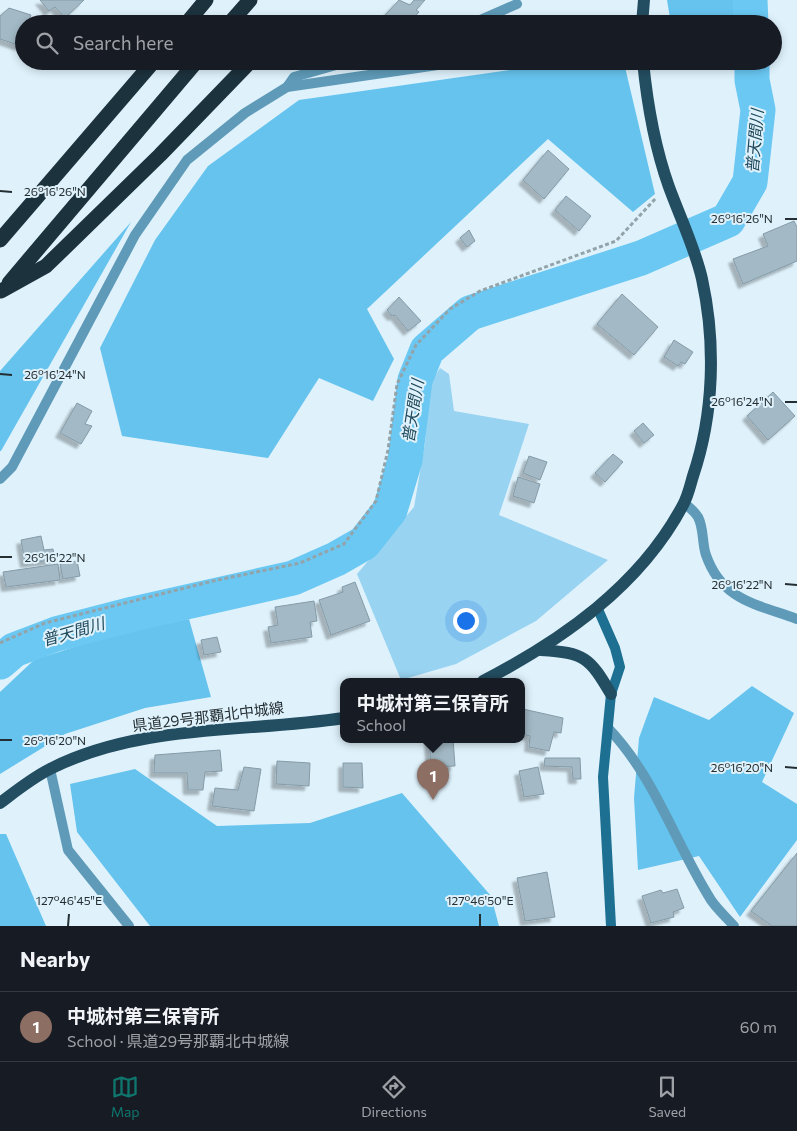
<!DOCTYPE html>
<meta charset="utf-8">
<style>
:root{--surface:#171b24;--page:#20242c;--text:#f1f3f6;--muted:#9ea1a6;--line:#363941;--accent:#0f766e}
body{margin:0;font-family:Commissioner,"Noto Sans JP",sans-serif;background:var(--page);color:var(--text)}
.you{position:absolute;left:465px;top:620px;width:18px;height:18px;margin:-12px;border:4px solid #fff;border-radius:50%;background:#1a73e8;box-shadow:0 0 0 8px #1a73e833}
.badge{display:grid;place-items:center;width:32px;height:32px;border-radius:50%;background:var(--accent);color:#fff;font-size:16px;font-weight:700}
.pin{position:absolute;translate:-50% -41px;filter:drop-shadow(0 1px 2px #0008)}
.pin::after{content:'';position:absolute;top:26px;width:18px;height:15px;background:inherit;clip-path:polygon(0 0,100% 0,50% 100%)}
.popup{position:absolute;left:340px;top:678px;width:185px;height:65px;box-sizing:border-box;display:grid;place-content:center;border-radius:10px;background:var(--surface);filter:drop-shadow(0 1px 4px #0005);font-size:16px;white-space:nowrap;color:var(--muted)}
.popup b{font-size:19px;color:var(--text)}
.popup::after{content:'';position:absolute;left:50%;top:100%;margin-left:-10px;border:10px solid transparent;border-top-color:var(--surface)}
.list{margin:0;padding:0;list-style:none}
h2{display:flex;justify-content:space-between;align-items:center;height:65px;margin:0;padding:0 20px;font-size:21px}
h2 small{font-size:16px;font-weight:400;color:var(--muted)}
.list li{display:grid;grid-template-columns:32px 1fr auto;gap:15px;align-items:center;box-sizing:border-box;height:70px;padding:0 20px;border-top:1px solid var(--line)}
.list b{display:block;font-size:19px;white-space:nowrap}
.list p{margin:0;font-size:16px;white-space:nowrap;color:var(--muted)}
.list em{font-size:16px;font-style:normal;color:var(--muted)}
.icon{flex:none;width:28px;height:28px;fill:none;stroke:currentColor;stroke-width:2;stroke-linecap:round;stroke-linejoin:round}
.map{position:relative;flex:none;width:797px;height:926px;overflow:hidden}
.search{position:absolute;background:var(--surface);box-shadow:0 2px 8px #0003;left:15px;right:15px;top:15px;height:55px;display:flex;align-items:center;gap:12px;box-sizing:border-box;padding:0 18px;border-radius:28px;color:var(--muted);font-size:19px}
.sheet{height:135px;background:var(--surface)}
nav{display:flex;justify-content:space-around;align-items:center;box-sizing:border-box;height:70px;border-top:1px solid var(--line);background:var(--surface);font-size:14px;color:var(--muted)}
nav a{display:grid;justify-items:center;gap:2px}
nav .on{color:var(--accent)}
.map>svg:first-child{display:block}
</style>
<div class="map">
<svg width="797" height="926" viewBox="0 0 797 926">
<defs>
<filter id="shadow"><feDropShadow dx="-4.5" dy="4.5" stdDeviation="1" flood-color="#0004"/></filter>
</defs>
<rect width="100%" height="100%" fill="#dff2fc"/>
<path fill="#98d3f1" d="M440 368 449 374 454 411 529 424 499 515 608 560 536 621 456 664 401 680 357 574 414 507 425 443 430 384Z"/>
<g fill="#65c3ee">
<path d="M667 0H740L741 24H671Z"/>
<path d="M574 61H619L625 67 655 194 633 212 548 139 367 309 394 359 373 401 319 378 268 458 122 436 100 348 155 240 208 166 299 100Z"/>
<path d="M131 222 1 451H0V371Z"/>
<path d="M189 619 211 697 145 708 65 734 0 774V692L34 660 111 635Z"/>
<path d="M752 686 794 713 762 782 797 804V840L740 917 699 856 638 870 634 798 639 738 654 697 709 720Z"/>
<path d="M135 769 217 826 310 823 402 793 491 896 499 926H150L77 832 70 784Z"/>
<path d="M0 834H6L46 926H0Z"/>
</g>
<g fill="none" stroke-linecap="round" stroke-linejoin="round">
<g stroke="#6ac8f3" stroke-width="35">
<path d="M750 0 751 24"/>
<path d="M0 662 14 650 56 634 133 614 293 578 336 559 364 543 390 510 405 460 415 380 427 350 470 313 641 258 728 220 750 182 758 110 752 80V61"/>
</g>
</g>
<g fill="#a3bac6" stroke="#849ba7" filter="url(#shadow)">
<path d="M40 0H84L65 18 55 7 49 11Z"/>
<path d="M399 0 410 5 414 0H425L416 10 419 12 408 24H403L394 17 387 24 378 23Z"/>
<path d="M9 8 31 15 28 24H24L21 46 0 39V16Z"/>
<path d="M548 150 569 169 544 199 523 180Z"/>
<path d="M566 196 591 216 579 231 555 210Z"/>
<path d="M794 221 797 227V261L743 284 733 259 768 246 763 234Z"/>
<path d="M469 230 475 241 467 247 460 238Z"/>
<path d="M622 294 658 327 634 355 597 324Z"/>
<path d="M399 297 421 321 408 331 395 315 392 316 387 310Z"/>
<path d="M674 340 693 352 685 364 681 362 678 366 664 357Z"/>
<path d="M773 392 795 416 768 440 747 416Z"/>
<path d="M77 403 92 411 85 424 92 426 81 444 60 433Z"/>
<path d="M643 423 654 435 644 443 634 431Z"/>
<path d="M613 454 623 462 605 482 595 473Z"/>
<path d="M529 456 547 462 540 480 523 473Z"/>
<path d="M518 477 540 484 534 503 513 496Z"/>
<path d="M41 536 44 550 53 549 55 560 25 563 21 540Z"/>
<path d="M77 561 80 576 63 579 60 564Z"/>
<path d="M58 564 60 580 6 587 3 572Z"/>
<path d="M355 582 370 621 331 635 319 600 343 592 342 587Z"/>
<path d="M314 601 317 621 310 622 312 637 271 643 268 627 278 625 275 607Z"/>
<path d="M217 637 221 652 204 655 201 640Z"/>
<path d="M523 709 563 718 561 733 554 732 549 751 529 747 530 736 522 734Z"/>
<path d="M429 739H453L455 766 431 767Z"/>
<path d="M220 750 222 771 205 772 203 790H188L187 773H154L155 755Z"/>
<path d="M545 758H580L581 779H573L572 767 544 766Z"/>
<path d="M277 761 310 763 309 786 276 784Z"/>
<path d="M343 763H362L363 788 343 787Z"/>
<path d="M244 767 261 769 254 811 212 806 215 788 238 790Z"/>
<path d="M538 767 544 794 524 797 519 771Z"/>
<path d="M797 853V926H772L751 911Z"/>
<path d="M547 872 555 917 525 921 517 878Z"/>
<path d="M677 889 684 908 673 912 674 917 651 923 642 896 661 890 663 893Z"/>
</g>
<g fill="none" stroke-linecap="round" stroke-linejoin="round">
<path stroke="#93a3aa" stroke-width="3" stroke-dasharray="4 2.5" stroke-linecap="butt" d="M0 643 45 623 213 581 300 563 344 544 376 501 388 450 397 384 416 345 450 309 480 291 616 241 656 198"/>
<g stroke="#5f9bb8" stroke-width="10">
<path d="M471 24 517 4"/>
<path d="M287 87 294 77 350 61"/>
</g>
<g stroke="#5f9bb8" stroke-width="10">
<path d="M0 479 12 467 135 235 187 160 245 113 287 87 465 61"/>
<path d="M684 503C689 507 695 512 698 517 704 528 702 544 706 555 722 601 757 604 797 619"/>
<path d="M608 728C655 777 675 843 711 900 717 909 727 918 734 926"/>
<path d="M50 769 68 850 129 926"/>
</g>
<path stroke="#1d7091" stroke-width="10" d="M597 607 615 648 620 667 611 694 603 777 611 926"/>
<g stroke="#234e61" stroke-width="12">
<path d="M642 24 644 0"/>
<path d="M541 650C585 653 589 657 611 694"/>
<path d="M483 681C562 640 640 586 683 505 688 496 690 486 693 476 714 414 716 343 702 279 695 248 680 217 669 187 655 148 647 102 643 61"/>
<path d="M0 803C16 791 32 778 50 769 141 723 246 733 344 718"/>
</g>
<g stroke="#1c323d" stroke-width="15">
<path d="M186 24 206 0"/>
<path d="M229 24 250 0"/>
<path d="M0 240 154 61"/>
<path d="M9 283 197 61"/>
<path d="M1 291 46 266 160 155 251 61"/>
</g>
</g>
<path fill="none" stroke="#252f33" stroke-width="2" d="M0 191 12 192M785 219H797M0 374 12 375M785 402H797M0 557H12M785 584 797 585M0 740H12M785 767 797 768M68 926 69 914M480 926V914"/>
<g text-anchor="middle" dominant-baseline="central" stroke-width="4" stroke-linejoin="round" paint-order="stroke">
<g font-size="15" fill="#252f33" stroke="#dff2fc">
<text transform="translate(208 716) rotate(-7)">県道29号那覇北中城線</text>
</g>
<g font-size="16" font-style="italic" fill="#20495b" stroke="#dff2fc">
<text transform="translate(754 141) rotate(-85)">普天間川</text>
<text transform="translate(412 411) rotate(-81)">普天間川</text>
<text transform="translate(73 631) rotate(-16)">普天間川</text>
</g>
</g>
<g font-size="12" text-anchor="middle" fill="#252f33" stroke="#dff2fc" stroke-width="4" stroke-linejoin="round" paint-order="stroke">
<text x="55" y="196">26°16'26"N</text>
<text x="742" y="223">26°16'26"N</text>
<text x="55" y="379">26°16'24"N</text>
<text x="742" y="406">26°16'24"N</text>
<text x="55" y="562">26°16'22"N</text>
<text x="742" y="589">26°16'22"N</text>
<text x="55" y="745">26°16'20"N</text>
<text x="742" y="772">26°16'20"N</text>
<text x="69" y="905">127°46'45"E</text>
<text x="480" y="905">127°46'50"E</text>
</g>
</svg>
<div class="you"></div>
<div class="pin badge" style="left:433px;top:800px;background:#8d6e63">1</div>
<div class="popup"><b>中城村第三保育所</b>School</div>
<div class="search"><svg class="icon" aria-label="search" viewBox="0 0 24 24"><circle cx="10" cy="10" r="6"/><path d="M15 15l6 6"/></svg>Search here</div>
</div>
<section class="sheet">
<h2>Nearby<small></small></h2>
<ul class="list">
<li><span class="badge" style="background:#8d6e63">1</span><div><b>中城村第三保育所</b><p>School · 県道29号那覇北中城線</p></div><em>60 m</em></li>
</ul>
</section>
<nav>
<a class="on"><svg class="icon" aria-label="map" viewBox="0 0 24 24"><path d="M3 6l6-2 6 2 6-2v14l-6 2-6-2-6 2zM9 4v14M15 6v14"/></svg>Map</a>
<a><svg class="icon" aria-label="directions" viewBox="0 0 24 24"><path d="M12 3l9 9-9 9-9-9zM9 14v-3h6M13 9l2 2-2 2"/></svg>Directions</a>
<a><svg class="icon" aria-label="saved" viewBox="0 0 24 24"><path d="M7 4h10v16l-5-4-5 4z"/></svg>Saved</a>
</nav>
